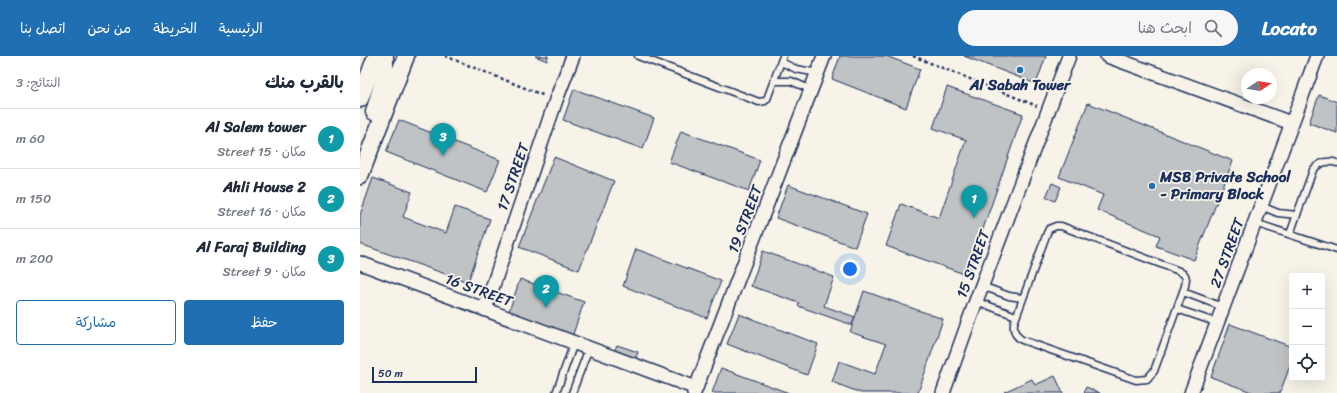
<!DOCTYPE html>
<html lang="ar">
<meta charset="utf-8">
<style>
:root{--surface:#fff;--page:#f6f6f7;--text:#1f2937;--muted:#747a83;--line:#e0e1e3;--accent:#1f6fb2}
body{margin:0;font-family:Sriracha,"Playpen Sans Arabic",sans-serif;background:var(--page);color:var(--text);direction:rtl}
.controls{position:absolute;right:12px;bottom:12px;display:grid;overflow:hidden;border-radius:4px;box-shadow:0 4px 16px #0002}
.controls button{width:36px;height:36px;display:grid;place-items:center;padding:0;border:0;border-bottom:1px solid var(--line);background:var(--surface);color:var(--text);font:20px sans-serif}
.compass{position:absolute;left:881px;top:12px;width:36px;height:36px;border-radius:50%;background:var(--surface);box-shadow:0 4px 16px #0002;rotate:78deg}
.scale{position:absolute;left:12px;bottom:10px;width:105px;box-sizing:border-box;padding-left:4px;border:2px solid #1b2f5e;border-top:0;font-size:11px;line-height:14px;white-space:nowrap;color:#1b2f5e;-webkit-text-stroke:3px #f7f3e8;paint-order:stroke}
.you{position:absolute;left:490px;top:213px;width:14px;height:14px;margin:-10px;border:3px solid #fff;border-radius:50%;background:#1a73e8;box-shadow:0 0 0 6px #1a73e833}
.badge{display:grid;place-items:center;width:26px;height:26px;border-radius:50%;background:var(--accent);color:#fff;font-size:13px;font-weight:700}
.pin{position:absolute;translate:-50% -33px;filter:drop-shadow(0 1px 2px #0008)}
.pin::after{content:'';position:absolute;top:21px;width:14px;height:12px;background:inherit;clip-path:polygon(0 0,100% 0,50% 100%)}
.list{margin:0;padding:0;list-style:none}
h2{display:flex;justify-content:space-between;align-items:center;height:52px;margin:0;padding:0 16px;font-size:17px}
h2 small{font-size:13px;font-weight:400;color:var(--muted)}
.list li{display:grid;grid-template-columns:26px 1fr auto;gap:12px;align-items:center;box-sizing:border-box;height:60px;padding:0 16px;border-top:1px solid var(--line)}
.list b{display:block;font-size:15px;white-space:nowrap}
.list p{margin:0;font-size:13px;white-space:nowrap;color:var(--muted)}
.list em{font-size:13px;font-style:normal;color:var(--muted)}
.actions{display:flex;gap:8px;padding:12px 16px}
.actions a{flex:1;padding:9px 0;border:1px solid var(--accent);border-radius:4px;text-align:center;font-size:14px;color:var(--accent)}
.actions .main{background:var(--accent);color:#fff}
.icon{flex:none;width:22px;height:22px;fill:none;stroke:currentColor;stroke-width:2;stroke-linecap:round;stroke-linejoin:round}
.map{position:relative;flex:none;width:977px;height:337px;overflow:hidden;direction:ltr}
header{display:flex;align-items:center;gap:24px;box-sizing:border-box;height:56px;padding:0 20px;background:var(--accent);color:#fff}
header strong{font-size:19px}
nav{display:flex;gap:22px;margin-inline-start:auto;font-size:14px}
.search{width:280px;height:36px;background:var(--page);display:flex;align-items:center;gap:10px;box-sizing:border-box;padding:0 14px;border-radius:22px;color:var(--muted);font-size:15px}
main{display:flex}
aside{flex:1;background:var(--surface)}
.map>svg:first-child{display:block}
</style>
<header>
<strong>Locato</strong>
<div class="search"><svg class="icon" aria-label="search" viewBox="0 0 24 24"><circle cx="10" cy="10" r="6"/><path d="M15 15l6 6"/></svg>ابحث هنا</div>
<nav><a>الرئيسية</a><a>الخريطة</a><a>من نحن</a><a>اتصل بنا</a></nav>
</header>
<main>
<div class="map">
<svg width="977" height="337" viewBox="0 0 977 337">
<rect width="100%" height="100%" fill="#f7f3e8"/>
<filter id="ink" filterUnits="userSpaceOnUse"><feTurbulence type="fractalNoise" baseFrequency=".025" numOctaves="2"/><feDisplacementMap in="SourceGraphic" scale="8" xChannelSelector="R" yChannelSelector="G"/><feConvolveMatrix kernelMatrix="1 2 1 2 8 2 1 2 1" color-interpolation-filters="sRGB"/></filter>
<g filter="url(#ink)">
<g fill="#c0c3c5" stroke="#1b2f5e">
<path d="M175 0H188L187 5Z"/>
<path d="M480 0H526L560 13 546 52 472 23Z"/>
<path d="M604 0H686L676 28Z"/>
<path d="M587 31 663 58 607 219 526 190 541 148 579 162 606 84 573 72Z"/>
<path d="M214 33 294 62 283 93 203 64Z"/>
<path d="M959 39 977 46V77L949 67Z"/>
<path d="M728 47 873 105 834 204 796 190 800 180 737 154 743 139 699 121Z"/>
<path d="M39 64 140 104 127 136 26 96Z"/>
<path d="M321 75 400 104 389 135 309 106Z"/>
<path d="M194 101 254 125 219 214 159 191Z"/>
<path d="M13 122 52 136 43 161 86 177 95 151 130 163 108 226 0 188V159Z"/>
<path d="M692 127 701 131 695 145 686 141Z"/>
<path d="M428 129 507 158 495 191 416 162Z"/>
<path d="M276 193 361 225 347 262 263 230Z"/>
<path d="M403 195 474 221 464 250 495 261 492 269 438 250 439 247 391 230Z"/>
<path d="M160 223 224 246 212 281 148 258Z"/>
<path d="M504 235 583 263 558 337H501L472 326 479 305 515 318 526 288 490 276Z"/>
<path d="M379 258 458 288 447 319 367 288Z"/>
<path d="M870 268 932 291V304L920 337H894L851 321Z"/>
<path d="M257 289 278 296 275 304 254 296Z"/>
<path d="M361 312 429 337H352Z"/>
<path d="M695 320 703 337H645L644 336 672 323 675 329Z"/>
<path d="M726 331 740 337H724Z"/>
</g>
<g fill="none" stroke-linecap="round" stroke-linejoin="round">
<g stroke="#1b2f5e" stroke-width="9">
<g id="service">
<path d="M278 0 399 46 405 45 407 43 423 0"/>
<path d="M421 6 436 13 458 17"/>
<path d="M414 25H431L452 34"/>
<path d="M901 150 918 157 937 159"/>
<path d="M895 167 977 194"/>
<path d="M696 170H701L819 215 825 219 826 223 825 230 794 315 787 323 776 324 662 284C655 280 653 274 654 267L687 177 689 173Z"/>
<path d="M930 178 953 114C960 106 967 104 977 107"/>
<path d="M622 230 649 240 662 242"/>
<path d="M823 236 863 251"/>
<path d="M616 245 656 260"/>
<path d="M817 253 858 267"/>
<path d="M196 337 214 287"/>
<path d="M212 337 229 292"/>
</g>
</g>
<g stroke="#1b2f5e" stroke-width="16">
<g id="minor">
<path d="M747 0 931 67"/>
<path d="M0 207 336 332"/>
<path d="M125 253 196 44 213 0"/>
<path d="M334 337 464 0"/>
<path d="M583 337 616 245 709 0"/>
<path d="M831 337 957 0"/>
</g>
</g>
<g stroke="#1b2f5e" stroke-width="19">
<g id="tertiary">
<path d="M0 43 16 0"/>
<path d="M14 56 25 19V0"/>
<path d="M0 120 46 0"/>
</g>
</g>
<g stroke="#1b2f5e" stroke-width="2.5" stroke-dasharray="3 3" stroke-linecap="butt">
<path d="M85 0 185 40"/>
<path d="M553 0 677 50"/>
</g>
<use href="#service" stroke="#f7f3e8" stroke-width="6"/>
<use href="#minor" stroke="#f7f3e8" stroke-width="13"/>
<use href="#tertiary" stroke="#f7f3e8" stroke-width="16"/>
</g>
</g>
<g fill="#1f6fb2" stroke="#f7f3e8" stroke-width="1.5">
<circle cx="660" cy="14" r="4"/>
<circle cx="792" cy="130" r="4"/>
</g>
<g text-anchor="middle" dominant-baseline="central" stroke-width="3.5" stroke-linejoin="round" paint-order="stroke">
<g font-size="15" font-weight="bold" fill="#1b2f5e" stroke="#f7f3e8">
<text x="660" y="29">Al Sabah Tower</text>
<text x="800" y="121" text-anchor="start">MSB Private School<tspan x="800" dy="17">- Primary Block</tspan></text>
</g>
<g font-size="15" fill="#1b2f5e" stroke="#f7f3e8">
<text transform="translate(153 121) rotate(-71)">17 STREET</text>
<text transform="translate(385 163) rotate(-69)">19 STREET</text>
<text transform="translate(867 197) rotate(-70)">27 STREET</text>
<text transform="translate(613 208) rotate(-70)">15 STREET</text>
<text transform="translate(119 234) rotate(20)">16 STREET</text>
</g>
</g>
</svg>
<div class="controls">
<button>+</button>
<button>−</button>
<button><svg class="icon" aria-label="locate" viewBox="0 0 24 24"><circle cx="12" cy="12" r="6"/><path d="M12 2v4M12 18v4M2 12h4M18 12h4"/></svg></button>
</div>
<svg class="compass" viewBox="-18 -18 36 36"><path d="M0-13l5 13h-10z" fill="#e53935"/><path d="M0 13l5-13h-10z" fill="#747a83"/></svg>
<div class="scale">50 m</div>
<div class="you"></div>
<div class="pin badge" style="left:614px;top:162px;background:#0f9aa8">1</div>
<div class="pin badge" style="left:186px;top:252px;background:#0f9aa8">2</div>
<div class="pin badge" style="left:83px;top:100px;background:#0f9aa8">3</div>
</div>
<aside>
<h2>بالقرب منك<small>النتائج: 3</small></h2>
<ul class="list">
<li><span class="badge" style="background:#0f9aa8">1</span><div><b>Al Salem tower</b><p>مكان · 15 Street</p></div><em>60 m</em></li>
<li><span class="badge" style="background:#0f9aa8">2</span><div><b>Ahli House 2</b><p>مكان · 16 Street</p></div><em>150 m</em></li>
<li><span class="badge" style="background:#0f9aa8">3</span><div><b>Al Faraj Building</b><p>مكان · 9 Street</p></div><em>200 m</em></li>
</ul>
<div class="actions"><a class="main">حفظ</a><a>مشاركة</a></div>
</aside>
</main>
